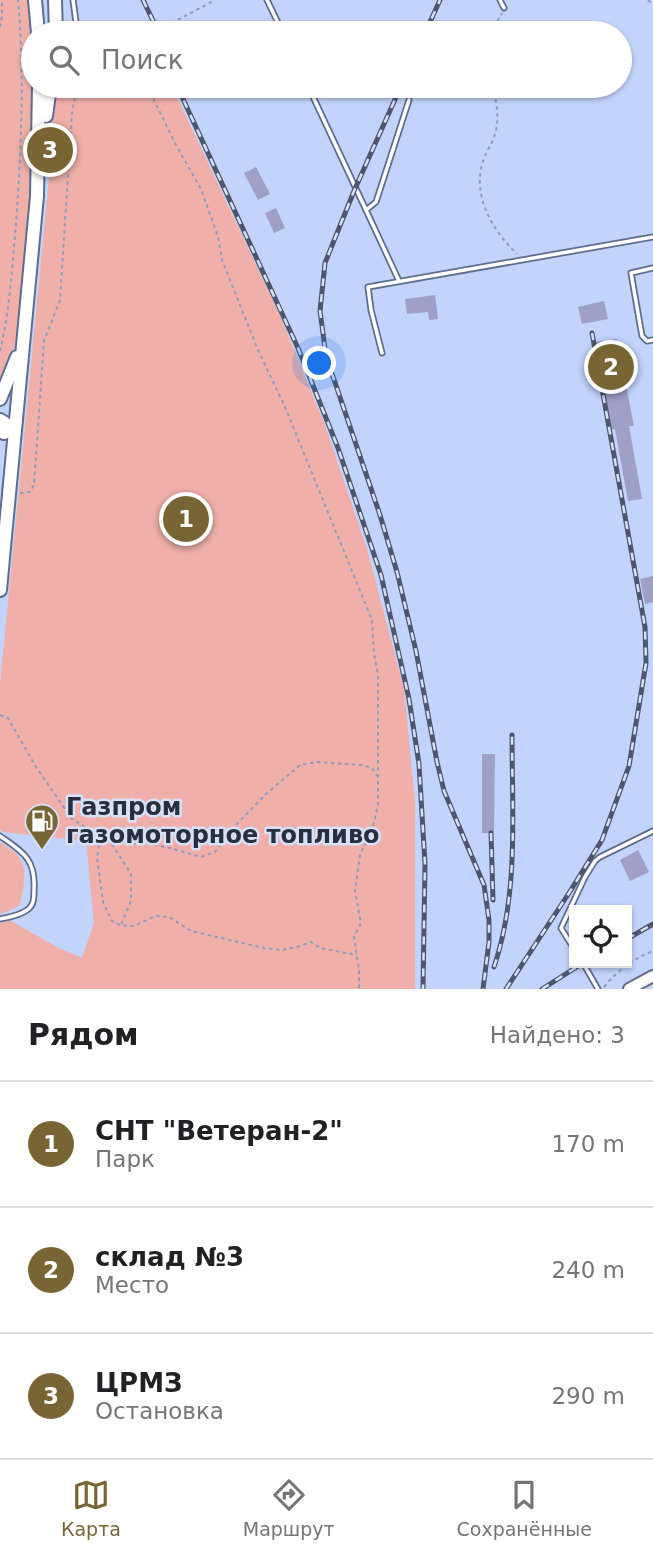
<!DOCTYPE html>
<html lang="ru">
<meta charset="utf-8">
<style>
:root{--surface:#fff;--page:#f2f2f2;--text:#202124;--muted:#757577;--line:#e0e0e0;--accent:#796534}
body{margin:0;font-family:"DejaVu Sans",sans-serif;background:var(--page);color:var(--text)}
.controls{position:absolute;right:21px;bottom:21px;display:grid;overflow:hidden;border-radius:0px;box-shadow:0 2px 5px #0004}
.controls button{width:63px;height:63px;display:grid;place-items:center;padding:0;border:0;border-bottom:2px solid var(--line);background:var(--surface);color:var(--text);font:35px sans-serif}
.you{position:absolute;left:320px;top:364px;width:24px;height:24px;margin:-18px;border:5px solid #fff;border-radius:50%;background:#1a73e8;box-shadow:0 0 0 10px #1a73e833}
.badge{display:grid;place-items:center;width:46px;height:46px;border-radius:50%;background:var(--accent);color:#fff;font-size:23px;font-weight:700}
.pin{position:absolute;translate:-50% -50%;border:4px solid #fff;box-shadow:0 2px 7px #0006}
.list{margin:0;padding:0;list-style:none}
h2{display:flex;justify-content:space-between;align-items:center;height:91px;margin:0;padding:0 28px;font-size:30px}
h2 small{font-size:23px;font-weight:400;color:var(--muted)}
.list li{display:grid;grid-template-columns:46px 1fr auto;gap:21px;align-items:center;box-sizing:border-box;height:126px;padding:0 28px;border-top:2px solid var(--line)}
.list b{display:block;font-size:26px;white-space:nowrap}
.list p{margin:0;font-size:23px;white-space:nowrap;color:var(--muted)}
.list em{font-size:23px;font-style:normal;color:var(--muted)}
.icon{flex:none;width:38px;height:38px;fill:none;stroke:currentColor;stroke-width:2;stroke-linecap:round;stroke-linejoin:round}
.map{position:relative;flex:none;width:653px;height:989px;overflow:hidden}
.search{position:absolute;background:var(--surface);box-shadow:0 2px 5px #0004;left:21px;right:21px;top:21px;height:77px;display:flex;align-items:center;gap:18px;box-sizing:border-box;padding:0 24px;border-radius:38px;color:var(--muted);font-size:26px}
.sheet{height:469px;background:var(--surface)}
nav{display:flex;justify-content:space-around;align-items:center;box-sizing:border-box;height:98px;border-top:2px solid var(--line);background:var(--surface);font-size:19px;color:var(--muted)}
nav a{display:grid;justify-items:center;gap:4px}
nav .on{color:var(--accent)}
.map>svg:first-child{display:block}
</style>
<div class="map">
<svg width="653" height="989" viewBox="0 0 653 989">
<rect width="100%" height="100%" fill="#c2d4fc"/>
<g fill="#f0b0a9">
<path d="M0 0H29C35 89 34 178 24 266 21 296 20 327 12 356 8 366 4 376 0 386Z"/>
<path d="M57 86H172L282 320 325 425 368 552 404 689 415 802V989H0V923L9 920 59 948 82 958 94 923 86 841 3 832 0 830V684L49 179 52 117Z"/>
<path d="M0 842C6 846 13 850 18 856 29 868 23 890 20 905L11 910 0 914Z"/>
</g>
<g fill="#a09fc8">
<path d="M256 167 270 194 258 200 244 173Z"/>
<path d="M276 208 285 228 274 233 265 213Z"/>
<path d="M435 295 438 319 429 320 428 312 407 314 405 299Z"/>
<path d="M604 301 608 319 582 324 578 307Z"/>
<path d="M617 339 634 426H629L642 499 628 501 615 429 610 430 594 342Z"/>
<path d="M653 576V602L645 604 640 579Z"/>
<path d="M482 754H495L494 833H482Z"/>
<path d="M638 850 649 872 630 881 620 860Z"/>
</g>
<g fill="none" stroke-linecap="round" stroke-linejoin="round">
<g stroke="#5d6c8f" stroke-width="7">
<g id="lane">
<path d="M73 0 76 22 75 33"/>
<path d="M267 0 283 33"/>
<path d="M500 0 504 8"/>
<path d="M308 86 366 210 376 202 409 100"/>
<path d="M366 210 399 281"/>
<path d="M653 268 631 273 642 336 647 341 653 340"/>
<path d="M382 353 371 310 368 287 653 237"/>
<path d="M0 836C23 852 36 859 34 890 34 897 34 906 27 910 19 916 9 917 0 919"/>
<path d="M574 949 561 928 585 877 595 861 600 857 653 831"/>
<path d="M583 963 598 989"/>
</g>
</g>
<g stroke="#5d6c8f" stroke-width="14">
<path id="secondary" d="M629 989 653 976"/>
</g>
<g stroke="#5d6c8f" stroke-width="16">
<g id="primary">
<path d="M35 0 38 33"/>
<path d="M55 0 56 33"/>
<path d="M46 116 50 86"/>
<path d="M0 399 17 357"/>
<path d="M0 420 5 423 4 433"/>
<path d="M0 590 37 196 39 86"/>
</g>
</g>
<g stroke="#8e9cbc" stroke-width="2" stroke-dasharray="3.5 3.5" stroke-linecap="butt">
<path d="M648 0 653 5"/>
<path d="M103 24 127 33"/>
<path d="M0 27 2 16V0"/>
<path d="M153 33 215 0"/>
<path d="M490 33 502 13"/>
<path d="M147 86 176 145 201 189 218 237 222 260 258 350 285 407 372 620 374 653 378 675V805L373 826 360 855 355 891 361 923 354 937 359 970V989"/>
<path d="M491 86C498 102 500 123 493 140 489 148 484 156 482 165 473 199 494 232 517 254"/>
<path d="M49 173 50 150"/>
<path d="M0 351C10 310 12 266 16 224 21 150 25 75 18 0"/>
<path d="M20 493 30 492 34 485 44 341 60 300 72 113 77 86"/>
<path d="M0 715 8 718 36 767 72 819 111 843H146L170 848 201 857 215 852 233 828 266 794 300 765 317 762 362 765 372 768 377 776"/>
<path d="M100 838 97 858 103 902 112 921 120 925 134 926 155 916 169 917 191 931 264 948 281 950 297 947 311 942 320 948 357 955"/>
<path d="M112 844 131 874V901L121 925"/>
<path d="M604 987C618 970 633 959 653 951"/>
</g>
<use href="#lane" stroke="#fff" stroke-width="3.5"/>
<use href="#secondary" stroke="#fff" stroke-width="10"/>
<use href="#primary" stroke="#fff" stroke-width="12"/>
<g stroke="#4d566c" stroke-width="5">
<g id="rail">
<path d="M143 0 159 33"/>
<path d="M425 33 440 0"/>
<path d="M177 86 298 348 338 448 381 575 409 699 419 764 425 864 423 989"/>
<path d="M401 86 354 191 325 263 320 311 326 356 380 515 397 572 416 651 437 762 444 791 484 885 489 920V942L483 989"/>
<path d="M491 833 493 900"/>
<path d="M627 939 653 924"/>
<path d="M494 967C519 893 512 812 512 735"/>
<path d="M506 989 569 893 602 840 629 766 646 663 645 627 592 333"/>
<path d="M542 989 583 963"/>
</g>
</g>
<use href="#rail" stroke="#d6e1fa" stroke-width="2.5" stroke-dasharray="8" stroke-linecap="butt"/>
</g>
<defs>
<g id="fuel-pin" transform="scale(1.75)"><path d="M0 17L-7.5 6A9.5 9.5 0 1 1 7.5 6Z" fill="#796534" stroke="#d6e1fa"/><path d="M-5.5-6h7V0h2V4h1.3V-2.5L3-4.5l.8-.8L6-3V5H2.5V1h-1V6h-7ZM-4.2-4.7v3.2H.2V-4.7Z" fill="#fff"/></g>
</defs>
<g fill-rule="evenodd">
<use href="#fuel-pin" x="42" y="821"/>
</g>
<g text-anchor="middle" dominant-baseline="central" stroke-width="5" stroke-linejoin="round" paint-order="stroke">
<g font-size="24" font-weight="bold" fill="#282e3e" stroke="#d6e1fa" text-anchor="start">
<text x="66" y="807">Газпром<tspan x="66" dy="28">газомоторное топливо</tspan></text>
</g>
</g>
</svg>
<div class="controls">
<button><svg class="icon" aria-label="locate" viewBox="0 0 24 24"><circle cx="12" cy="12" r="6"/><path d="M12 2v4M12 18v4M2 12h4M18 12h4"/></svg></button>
</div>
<div class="you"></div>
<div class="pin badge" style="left:186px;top:519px">1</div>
<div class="pin badge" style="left:611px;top:367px">2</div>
<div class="pin badge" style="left:50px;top:150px">3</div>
<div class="search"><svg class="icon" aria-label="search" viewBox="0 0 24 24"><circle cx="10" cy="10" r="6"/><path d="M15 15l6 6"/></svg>Поиск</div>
</div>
<section class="sheet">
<h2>Рядом<small>Найдено: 3</small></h2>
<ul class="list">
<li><span class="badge">1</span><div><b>СНТ &quot;Ветеран-2&quot;</b><p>Парк</p></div><em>170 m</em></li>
<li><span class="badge">2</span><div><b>склад №3</b><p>Место</p></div><em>240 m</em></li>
<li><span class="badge">3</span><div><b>ЦРМЗ</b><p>Остановка</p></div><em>290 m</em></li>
</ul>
</section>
<nav>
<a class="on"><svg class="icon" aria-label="map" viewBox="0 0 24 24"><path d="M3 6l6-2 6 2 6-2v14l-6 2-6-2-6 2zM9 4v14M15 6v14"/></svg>Карта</a>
<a><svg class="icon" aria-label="directions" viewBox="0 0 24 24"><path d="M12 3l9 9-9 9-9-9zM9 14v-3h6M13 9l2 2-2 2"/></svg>Маршрут</a>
<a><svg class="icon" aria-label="saved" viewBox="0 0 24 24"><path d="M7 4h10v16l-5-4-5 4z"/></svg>Сохранённые</a>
</nav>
